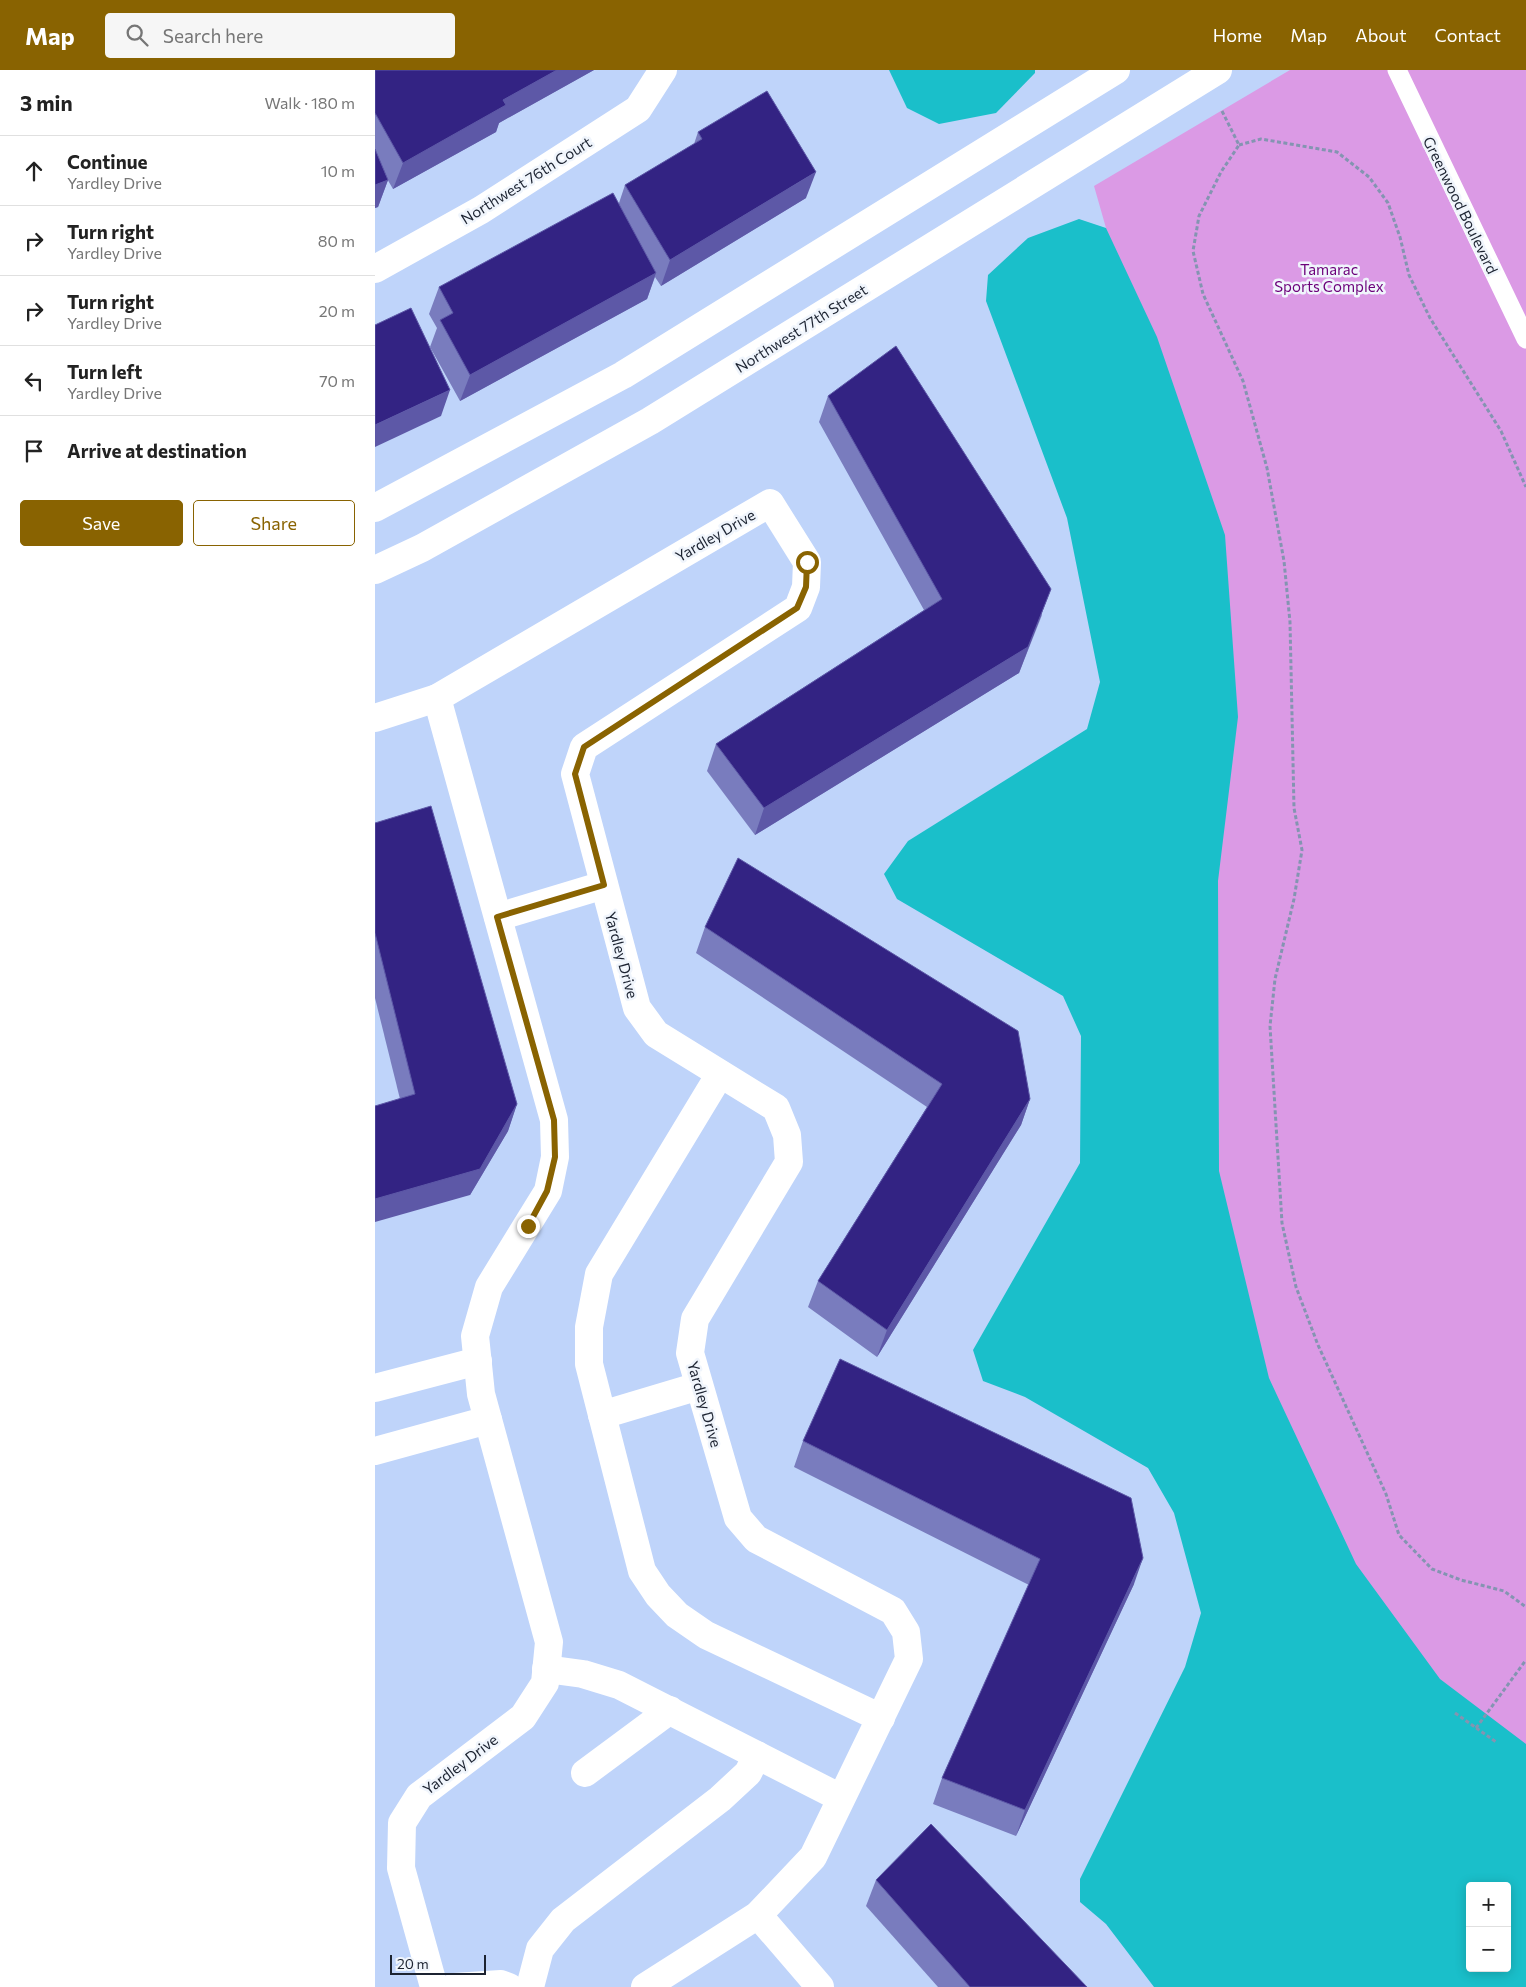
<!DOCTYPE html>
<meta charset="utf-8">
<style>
:root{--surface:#fff;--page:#f6f6f6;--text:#222;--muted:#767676;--line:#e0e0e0;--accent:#896301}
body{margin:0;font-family:Commissioner,sans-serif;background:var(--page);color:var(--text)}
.controls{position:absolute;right:15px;bottom:15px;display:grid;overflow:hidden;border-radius:5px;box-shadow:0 2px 12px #0003}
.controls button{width:45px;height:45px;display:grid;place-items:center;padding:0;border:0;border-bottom:1px solid var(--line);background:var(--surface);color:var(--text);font:25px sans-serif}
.scale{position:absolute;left:15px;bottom:12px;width:96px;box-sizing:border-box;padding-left:5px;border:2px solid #1c2331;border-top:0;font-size:14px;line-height:18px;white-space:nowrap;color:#1c2331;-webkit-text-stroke:4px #f0f5fc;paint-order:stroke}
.stop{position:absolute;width:15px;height:15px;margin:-11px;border:4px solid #896301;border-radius:50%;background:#fff}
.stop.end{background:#896301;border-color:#fff;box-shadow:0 1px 5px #0008}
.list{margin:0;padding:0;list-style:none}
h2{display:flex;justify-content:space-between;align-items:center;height:65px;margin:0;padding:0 20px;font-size:21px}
h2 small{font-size:16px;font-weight:400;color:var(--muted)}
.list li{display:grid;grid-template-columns:32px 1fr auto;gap:15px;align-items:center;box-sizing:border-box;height:70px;padding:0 20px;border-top:1px solid var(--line)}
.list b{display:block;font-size:19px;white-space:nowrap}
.list p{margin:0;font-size:16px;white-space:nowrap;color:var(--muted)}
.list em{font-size:16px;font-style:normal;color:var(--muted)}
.actions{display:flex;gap:10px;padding:15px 20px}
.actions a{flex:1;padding:11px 0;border:1px solid var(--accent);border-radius:5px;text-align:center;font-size:18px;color:var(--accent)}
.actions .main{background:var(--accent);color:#fff}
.icon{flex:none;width:28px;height:28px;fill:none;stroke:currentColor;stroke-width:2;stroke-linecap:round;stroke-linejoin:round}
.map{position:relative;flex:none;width:1151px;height:1917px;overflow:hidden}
header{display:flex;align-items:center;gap:30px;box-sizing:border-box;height:70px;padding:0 25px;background:var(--accent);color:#fff}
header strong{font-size:24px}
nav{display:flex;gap:28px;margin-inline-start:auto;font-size:18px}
.search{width:350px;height:45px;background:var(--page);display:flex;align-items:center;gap:12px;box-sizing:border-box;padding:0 18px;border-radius:5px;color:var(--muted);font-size:19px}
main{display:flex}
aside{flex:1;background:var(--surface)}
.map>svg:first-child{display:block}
</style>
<header>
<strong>Map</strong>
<div class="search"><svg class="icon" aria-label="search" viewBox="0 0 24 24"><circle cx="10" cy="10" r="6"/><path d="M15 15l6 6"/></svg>Search here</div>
<nav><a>Home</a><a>Map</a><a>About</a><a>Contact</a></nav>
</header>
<main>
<aside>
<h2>3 min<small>Walk · 180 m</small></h2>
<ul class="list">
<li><svg class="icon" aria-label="ahead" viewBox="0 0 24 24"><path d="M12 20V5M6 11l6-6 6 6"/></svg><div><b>Continue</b><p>Yardley Drive</p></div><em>10 m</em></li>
<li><svg class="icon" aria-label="right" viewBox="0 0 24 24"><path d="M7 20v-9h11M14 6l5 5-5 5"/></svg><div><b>Turn right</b><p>Yardley Drive</p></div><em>80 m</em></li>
<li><svg class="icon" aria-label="right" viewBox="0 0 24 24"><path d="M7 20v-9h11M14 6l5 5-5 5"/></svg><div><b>Turn right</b><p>Yardley Drive</p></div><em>20 m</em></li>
<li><svg class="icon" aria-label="left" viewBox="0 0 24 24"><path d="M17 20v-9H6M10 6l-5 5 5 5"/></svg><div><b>Turn left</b><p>Yardley Drive</p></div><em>70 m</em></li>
<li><svg class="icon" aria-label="arrive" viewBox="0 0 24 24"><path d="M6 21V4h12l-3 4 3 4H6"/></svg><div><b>Arrive at destination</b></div></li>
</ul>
<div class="actions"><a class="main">Save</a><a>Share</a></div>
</aside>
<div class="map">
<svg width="1151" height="1917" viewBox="0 0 1151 1917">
<rect width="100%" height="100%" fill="#bfd4fa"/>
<path fill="#db9ae5" d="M915 0H1151V1695L974 1523 860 1265 731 158 719 116Z"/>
<g fill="#1abfca" fill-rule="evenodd">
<path d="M514 0H660V3L621 43 564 54 532 38Z"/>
<path d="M704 149 731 158 782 267 850 465 863 647 843 811 844 1101 894 1308 981 1494 1065 1609 1151 1674V1917H779L731 1854 705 1832V1809L810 1597 826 1543 799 1443 773 1398 650 1327 608 1311 598 1280 705 1093 706 966 688 926 522 829 509 804 533 771 712 659 725 612 692 448 611 231 613 205 653 168ZM1095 1816H1132V1898H1095Z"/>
</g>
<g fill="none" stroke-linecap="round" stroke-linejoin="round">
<g stroke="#8494b1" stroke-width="3" stroke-dasharray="4 2.5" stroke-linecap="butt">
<path d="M847 41 864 75 846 102 824 146 818 181 828 224 868 311 892 398 909 491 915 552 919 738 927 780 919 829 900 909 895 956 907 1153 921 1217 943 1275 1011 1424 1024 1465 1057 1499 1086 1510 1129 1521 1151 1537"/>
<path d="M864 75 886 69 962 82 994 107 1013 133 1025 167 1034 205 1055 248 1126 361 1151 417"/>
<path d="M1080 1643 1121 1672"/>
<path d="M1101 1658 1151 1590"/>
</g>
<path stroke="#fff" stroke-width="19" d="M1022 0 1151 269"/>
<g stroke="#fff" stroke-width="28">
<path d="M0 199 106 140 263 39 288 0"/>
<path d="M0 648 62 628 395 433 432 492 431 517 423 538 209 677 200 704 262 938 281 964 401 1038 412 1065 414 1092 320 1249 315 1283 363 1448 381 1469 518 1541 531 1562 534 1589 438 1787 383 1845 270 1917"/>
<path d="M123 847 229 815"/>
<path d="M345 1004 224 1204 214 1257V1294L267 1501 283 1525 302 1545 331 1565 506 1648"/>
<path d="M0 1318 103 1291"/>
<path d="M227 1345 324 1316"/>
<path d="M0 1381 113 1350"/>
<path d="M171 1599 208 1604 244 1615 466 1728"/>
<path d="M210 1703 295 1640"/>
<path d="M383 1845 445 1917"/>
<path d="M59 1917 26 1798 27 1753 44 1726 148 1647 170 1613 174 1572 106 1324 100 1266 114 1217 173 1121 180 1087 179 1050 62 628"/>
<path d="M79 1917 126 1914 134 1917"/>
<path d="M155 1917 165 1879 188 1850 345 1729 373 1703 382 1685"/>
</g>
<g stroke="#fff" stroke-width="28">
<path d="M0 438 248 305 741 0"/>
<path d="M0 500 47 478 275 351 843 0"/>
</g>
</g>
<g fill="#797cbe">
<path d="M0 0H219L124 53 121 62 18 119 11 107 13 110 3 137 0 138Z"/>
<path d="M323 62 431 128 286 216 280 207 272 229 85 331 55 277 62 258 54 244 64 217 244 133 250 115 319 74Z"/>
<path d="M453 326 667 545 644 603 380 765 332 701 341 674 549 540 444 352Z"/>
<path d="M0 753 142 1034 133 1061 95 1125 25 1029 0 928Z"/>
<path d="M330 857 655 1029 646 1055 502 1287 433 1237 443 1211 552 1037 321 883Z"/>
<path d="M428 1371 759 1514 641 1766 558 1734 567 1708 654 1515 419 1397Z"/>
<path d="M501 1810 712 1917H563L491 1836Z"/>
</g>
<g fill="#5d58a7">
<path d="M182 0H219L124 53 121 62 18 119 28 93 128 30Z"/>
<path d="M441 102 431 128 286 216 295 190Z"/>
<path d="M13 110 3 137 0 138V115Z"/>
<path d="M281 203 272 229 85 331 95 305Z"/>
<path d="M75 320 66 346 0 377V355Z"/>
<path d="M676 519 644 603 380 765 389 738Z"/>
<path d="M655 1029 646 1055 502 1287 512 1260Z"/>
<path d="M142 1034 133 1061 95 1125 0 1152V1129Z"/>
<path d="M768 1488 759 1514 641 1766 650 1740Z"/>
</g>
<g fill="#332383" stroke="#5d58a7">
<path d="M0 0H182L128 30 131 35 28 93 0 43Z"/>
<path d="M392 21 441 102 295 190 250 115 327 69 323 62Z"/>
<path d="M0 79 13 110 0 115Z"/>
<path d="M238 123 281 203 95 305 65 250 78 243 64 217Z"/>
<path d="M36 238 75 320 0 355V255Z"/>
<path d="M521 276 676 519 653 577 389 738 341 674 567 529 453 326Z"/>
<path d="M56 736 142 1034 105 1099 0 1129V1036L40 1024 0 863V753Z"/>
<path d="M363 788 643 961 655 1029 512 1260 443 1211 567 1014 330 857Z"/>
<path d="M465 1289 756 1428 768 1488 650 1740 567 1708 665 1489 428 1371Z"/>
<path d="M556 1754 712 1917H595L501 1810Z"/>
</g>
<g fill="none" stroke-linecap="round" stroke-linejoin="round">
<path stroke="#896301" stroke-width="6" d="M153 1156 172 1121 180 1087 179 1050 122 847 229 815 200 704 209 677 422 538 431 517 432 492"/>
</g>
<g text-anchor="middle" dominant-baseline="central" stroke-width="5" stroke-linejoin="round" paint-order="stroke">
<g font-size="15" fill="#1c2331" stroke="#f0f5fc">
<text transform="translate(151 110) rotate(-32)">Northwest 76th Court</text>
<text transform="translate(1086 135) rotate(64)">Greenwood Boulevard</text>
<text transform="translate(426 258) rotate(-32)">Northwest 77th Street</text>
<text transform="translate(340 465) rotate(-30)">Yardley Drive</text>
<text transform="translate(247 885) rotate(75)">Yardley Drive</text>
<text transform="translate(330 1334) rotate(74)">Yardley Drive</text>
<text transform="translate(85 1694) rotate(-37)">Yardley Drive</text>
</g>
<g font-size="15" fill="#6c017a" stroke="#f0f5fc">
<text x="954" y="199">Tamarac<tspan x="954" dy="17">Sports Complex</tspan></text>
</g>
</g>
</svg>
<div class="controls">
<button>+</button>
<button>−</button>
</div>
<div class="scale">20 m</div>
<div class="stop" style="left:432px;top:492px"></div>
<div class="stop end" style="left:153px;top:1156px"></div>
</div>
</main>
